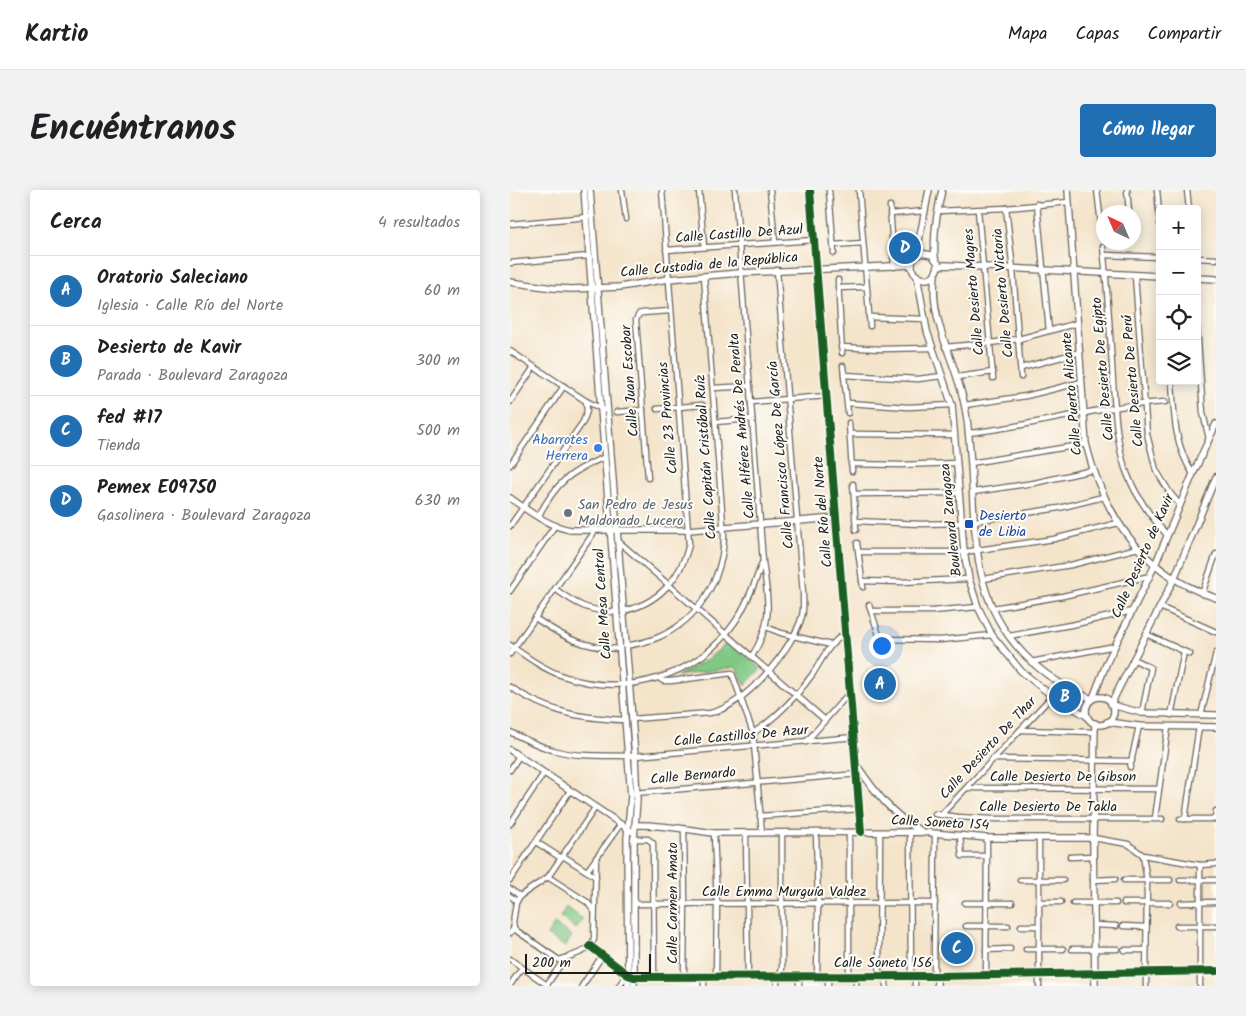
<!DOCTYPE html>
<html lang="es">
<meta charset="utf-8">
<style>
:root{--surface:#fff;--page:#f2f2f2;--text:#202124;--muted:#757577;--line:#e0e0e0;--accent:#1f6fb2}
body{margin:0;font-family:Kalam,sans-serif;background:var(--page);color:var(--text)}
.controls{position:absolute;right:15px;top:15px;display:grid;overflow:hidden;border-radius:5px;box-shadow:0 2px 12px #0003}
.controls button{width:45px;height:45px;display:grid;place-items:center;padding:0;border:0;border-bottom:1px solid var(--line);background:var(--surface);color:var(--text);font:25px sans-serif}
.compass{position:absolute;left:586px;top:15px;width:45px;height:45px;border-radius:50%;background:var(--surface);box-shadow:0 2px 12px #0003;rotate:316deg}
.scale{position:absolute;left:15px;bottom:12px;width:126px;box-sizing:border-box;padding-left:5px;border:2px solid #1c1c1c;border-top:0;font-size:14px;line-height:18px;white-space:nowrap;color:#1c1c1c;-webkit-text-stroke:4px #fdfcf7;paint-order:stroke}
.you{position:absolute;left:371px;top:455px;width:18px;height:18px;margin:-12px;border:4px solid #fff;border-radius:50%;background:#1a73e8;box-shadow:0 0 0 8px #1a73e833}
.badge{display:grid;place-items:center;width:32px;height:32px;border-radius:50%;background:var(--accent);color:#fff;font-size:16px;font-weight:700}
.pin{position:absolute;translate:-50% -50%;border:2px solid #fff;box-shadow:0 1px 5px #0006}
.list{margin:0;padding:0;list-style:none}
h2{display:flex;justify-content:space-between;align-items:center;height:65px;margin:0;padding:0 20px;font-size:21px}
h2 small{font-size:16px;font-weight:400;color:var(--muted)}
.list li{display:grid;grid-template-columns:32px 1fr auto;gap:15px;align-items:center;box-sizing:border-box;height:70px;padding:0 20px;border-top:1px solid var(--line)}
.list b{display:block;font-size:19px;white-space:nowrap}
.list p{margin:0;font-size:16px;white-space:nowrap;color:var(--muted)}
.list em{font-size:16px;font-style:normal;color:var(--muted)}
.icon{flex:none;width:28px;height:28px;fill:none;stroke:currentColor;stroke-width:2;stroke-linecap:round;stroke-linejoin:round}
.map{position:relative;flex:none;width:706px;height:796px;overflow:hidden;border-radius:5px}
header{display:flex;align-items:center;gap:30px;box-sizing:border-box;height:70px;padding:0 25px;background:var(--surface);border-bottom:1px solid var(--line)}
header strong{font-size:24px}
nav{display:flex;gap:28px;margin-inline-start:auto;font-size:18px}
.intro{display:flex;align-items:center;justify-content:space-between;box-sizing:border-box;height:120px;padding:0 30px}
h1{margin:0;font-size:35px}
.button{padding:12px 22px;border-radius:5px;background:var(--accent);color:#fff;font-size:18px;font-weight:700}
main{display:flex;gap:30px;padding:0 30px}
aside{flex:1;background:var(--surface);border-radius:5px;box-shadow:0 2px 12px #0003}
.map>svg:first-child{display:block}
</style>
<header>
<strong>Kartio</strong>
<nav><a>Mapa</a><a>Capas</a><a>Compartir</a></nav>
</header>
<div class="intro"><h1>Encuéntranos</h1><a class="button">Cómo llegar</a></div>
<main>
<aside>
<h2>Cerca<small>4 resultados</small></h2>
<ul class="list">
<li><span class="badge">A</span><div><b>Oratorio Saleciano</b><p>Iglesia · Calle Río del Norte</p></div><em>60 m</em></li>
<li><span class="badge">B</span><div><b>Desierto de Kavir</b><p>Parada · Boulevard Zaragoza</p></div><em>300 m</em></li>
<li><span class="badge">C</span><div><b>fed #17</b><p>Tienda</p></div><em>500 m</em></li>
<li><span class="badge">D</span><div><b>Pemex E09750</b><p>Gasolinera · Boulevard Zaragoza</p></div><em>630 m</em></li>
</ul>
</aside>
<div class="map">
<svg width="706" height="796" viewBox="0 0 706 796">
<rect width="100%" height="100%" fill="#fdfcf7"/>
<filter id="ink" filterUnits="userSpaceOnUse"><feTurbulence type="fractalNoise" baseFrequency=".02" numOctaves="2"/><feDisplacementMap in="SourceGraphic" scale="10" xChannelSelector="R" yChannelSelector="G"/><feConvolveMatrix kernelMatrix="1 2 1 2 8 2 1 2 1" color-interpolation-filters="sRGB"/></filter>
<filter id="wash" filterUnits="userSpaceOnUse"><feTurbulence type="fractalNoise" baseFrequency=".0096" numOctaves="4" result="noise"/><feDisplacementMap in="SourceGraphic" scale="20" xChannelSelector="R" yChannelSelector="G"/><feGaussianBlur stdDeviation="1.12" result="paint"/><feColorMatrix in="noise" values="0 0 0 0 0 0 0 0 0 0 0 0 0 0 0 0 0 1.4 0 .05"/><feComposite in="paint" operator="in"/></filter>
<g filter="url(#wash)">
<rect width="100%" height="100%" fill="#f4e4ca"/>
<g fill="#7fc783" stroke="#4e7250">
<path d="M219 451 251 479 235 495 226 477 167 486 197 470Z"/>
<path d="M56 717 73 729 66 739 50 727Z"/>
<path d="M44 734 62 746 55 757 37 745Z"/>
</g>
</g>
<g filter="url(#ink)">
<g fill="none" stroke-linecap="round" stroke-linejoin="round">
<g stroke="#686259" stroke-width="7">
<g id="street">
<path d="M112 0 116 29"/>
<path d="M189 0 194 57"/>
<path d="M225 0 253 372C258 410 264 431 242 466"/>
<path d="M260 0 265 52"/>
<path d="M319 0 324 63"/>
<path d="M349 0 360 136"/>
<path d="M587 0 592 42"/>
<path d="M617 0 619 22"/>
<path d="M647 0 650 34"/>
<path d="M677 0 679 19"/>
<path d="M527 14 539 141"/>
<path d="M380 16 384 77"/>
<path d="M496 18 503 80 511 187"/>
<path d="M468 20 483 188"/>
<path d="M428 21 496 18 559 12"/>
<path d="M380 24 415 21"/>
<path d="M0 34 78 27"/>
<path d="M323 55 353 53"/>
<path d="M593 57C598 102 600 146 603 191 605 219 606 250 615 278 624 304 639 325 657 345"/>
<path d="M156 60 304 50"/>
<path d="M594 65 650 67"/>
<path d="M687 68 706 69"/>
<path d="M0 73 79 66"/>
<path d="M625 86 637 244 646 280 660 303 670 315"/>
<path d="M328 90 332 163"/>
<path d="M328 98 356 97"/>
<path d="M359 127 414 129"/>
<path d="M687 135 693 223 699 249"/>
<path d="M331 157 371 159 421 158"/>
<path d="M435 157 480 153 509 149 568 133"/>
<path d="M0 161 76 211 94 220"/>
<path d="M333 176 338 223"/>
<path d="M511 178 570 162"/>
<path d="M334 185 408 189 432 186"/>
<path d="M447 187 483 182"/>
<path d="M662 191C664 224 664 255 683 284"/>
<path d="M203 198 240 196"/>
<path d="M0 212 24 177"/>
<path d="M241 212 317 206"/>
<path d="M338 213 398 217 442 215"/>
<path d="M455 215 516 206 572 192"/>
<path d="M147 219 192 215"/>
<path d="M107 222 133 220"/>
<path d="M205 232 242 229"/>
<path d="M339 233 342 281"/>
<path d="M458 243C525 236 588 216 655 212"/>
<path d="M340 244 444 245"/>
<path d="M461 273 576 254"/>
<path d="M341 274 390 275 447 273"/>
<path d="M0 275 54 196"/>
<path d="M138 288 126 130 129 124 132 123 160 121"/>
<path d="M343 294 346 340"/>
<path d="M463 302 524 293 583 280"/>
<path d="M344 304 449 303"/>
<path d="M28 327C46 293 59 282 95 267"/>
<path d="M346 331 410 334 452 333"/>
<path d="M465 331 549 318 593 307"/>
<path d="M0 336 73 232 77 221 76 211"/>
<path d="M108 351 315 530"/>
<path d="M347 353 353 397"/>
<path d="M349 362H454L544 349 608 333"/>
<path d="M473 389 561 375 628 358"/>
<path d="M352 391 391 392 459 389"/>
<path d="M45 399C66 414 79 422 107 422"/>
<path d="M0 401 44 337"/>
<path d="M692 404 706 364"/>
<path d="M359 415 373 457"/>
<path d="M650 417 706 442"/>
<path d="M483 418 553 406 640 386"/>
<path d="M113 421C147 414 171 389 179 354L152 0"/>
<path d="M361 421H422L468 417"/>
<path d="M25 428C55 448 71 457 109 459"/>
<path d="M256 437 271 443 321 455"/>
<path d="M636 444 680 464"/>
<path d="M499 446 566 434 622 421"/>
<path d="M371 449 430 450 482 445"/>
<path d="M0 455C17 467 33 479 53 486 115 508 187 487 225 432 237 414 245 393 252 373"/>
<path d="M115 456C127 454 138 452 149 447 188 430 213 389 214 346L194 86"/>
<path d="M0 464 85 341"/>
<path d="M623 469 641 478 632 523"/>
<path d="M521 472 605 456"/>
<path d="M149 488 153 491H161L222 483 243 543 252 643"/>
<path d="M0 497C40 523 69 528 115 530"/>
<path d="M661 525 674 462"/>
<path d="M691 525 706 463"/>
<path d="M122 529 200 523C234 517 283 459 292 426 294 419 293 411 293 403L267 80"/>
<path d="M510 540 585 542"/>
<path d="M0 542C14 549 28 556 43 560 70 568 98 565 125 566L345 547"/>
<path d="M243 543C266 528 286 507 302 485 314 467 317 455 336 443"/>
<path d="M296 552 340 502"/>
<path d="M483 569 622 571"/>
<path d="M620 577 629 536"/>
<path d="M0 580 9 566"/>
<path d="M457 598 649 599"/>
<path d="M125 603 348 584"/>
<path d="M425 624 448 627 481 629H652"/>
<path d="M431 625 542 506"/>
<path d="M250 626 350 619"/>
<path d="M645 628 658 537"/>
<path d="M670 629H706"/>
<path d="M675 629 689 537"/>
<path d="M705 629 706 621"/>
<path d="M0 634 34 583"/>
<path d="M174 640 175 713 174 786"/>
<path d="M339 642V785"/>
<path d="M400 642 401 786"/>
<path d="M204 643 207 713 206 786"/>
<path d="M306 643 308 713 307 786"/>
<path d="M236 644 238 786"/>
<path d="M450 646 452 666H477"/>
<path d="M529 648V796"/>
<path d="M583 648 618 654 633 665 690 675 706 674"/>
<path d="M123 649H138L143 653 144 787"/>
<path d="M26 652 51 668"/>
<path d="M633 665 637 691 636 796"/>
<path d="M53 666 86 687"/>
<path d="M560 667 583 666"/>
<path d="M77 681 110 635"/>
<path d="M38 687 77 712 84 721"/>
<path d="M0 690 60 601"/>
<path d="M510 690H553"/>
<path d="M583 690 605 689"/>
<path d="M614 690H660"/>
<path d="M670 690H706"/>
<path d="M0 699 10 706"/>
<path d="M0 706 7 711"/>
<path d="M529 712H551"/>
<path d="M455 713H502"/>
<path d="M563 713H606"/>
<path d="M614 713H660"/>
<path d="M671 713 706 712"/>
<path d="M124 714 425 713"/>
<path d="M584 735 606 736"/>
<path d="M456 736H498"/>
<path d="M511 736H529"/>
<path d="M613 736 636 737"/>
<path d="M667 736H706"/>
<path d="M4 738 7 741 49 770C61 766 80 762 84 749L86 668"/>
<path d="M0 743 4 738 3 732 6 713 10 706 38 687 85 618"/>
<path d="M80 756 118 785"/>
<path d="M516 759H553"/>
<path d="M562 759H607"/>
<path d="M476 760 500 759"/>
<path d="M614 760H636"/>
<path d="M0 769 37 795"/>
<path d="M346 785V796"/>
<path d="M369 785 370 642"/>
<path d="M376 785V796"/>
<path d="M476 785 477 648"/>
<path d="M318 786V796"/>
<path d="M405 786V796"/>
<path d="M424 786 425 644"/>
<path d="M0 795 12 778"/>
<path d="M36 796 55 768"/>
<path d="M72 796 92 766"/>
<path d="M109 796 117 784"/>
<path d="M194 796V786"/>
<path d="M267 796V791L272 779V643"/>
<path d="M289 796V786"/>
<path d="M690 796V675"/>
</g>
</g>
<g stroke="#686259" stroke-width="8">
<g id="secondary">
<path d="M74 0 120 593 121 606 117 648 118 796"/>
<path d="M80 0 125 566 127 610 124 649V796"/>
<path d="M300 0 351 642"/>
<path d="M558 0 576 254C594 326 633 384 706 408"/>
<path d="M425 67C423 44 427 23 432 0"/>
<path d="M403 70 410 63 422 65 428 73C428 83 421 92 411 88 406 86 402 82 402 77 401 70 406 64 407 58 412 39 415 19 419 0"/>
<path d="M428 76 435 75 650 86"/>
<path d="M425 85C419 132 445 168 454 213 459 233 459 253 461 274 463 310 464 357 473 391 488 448 529 488 582 509"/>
<path d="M407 86 417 141 442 215 454 362 459 389 468 417 482 445 511 481 542 506 577 526"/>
<path d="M687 88 706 89"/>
<path d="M0 92 43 98 62 99 110 97 158 89 230 83 402 75"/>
<path d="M0 308C19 321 37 336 61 340H178L326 328"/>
<circle cx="590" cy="521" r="14"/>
<path d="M583 508 597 472 645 375 683 284 706 234"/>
<path d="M601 514 664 389 706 287"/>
<path d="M602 515 632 523 706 525"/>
<path d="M597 532 629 536 706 537"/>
<path d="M0 560 121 641"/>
<path d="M348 577C365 602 383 626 411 641"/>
<path d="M125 635C152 634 178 640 204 643L412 642 477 648H583"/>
<path d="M120 786H424L706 781"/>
<path d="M427 786V796"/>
<path d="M585 796 583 648 585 533"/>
</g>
</g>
<use href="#street" stroke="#fff" stroke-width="4.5"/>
<use href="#secondary" stroke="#fff" stroke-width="5.5"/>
<g stroke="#fdfcf7" stroke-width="11">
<g id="cycleway">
<path d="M300 0 351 642"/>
<path d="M80 756 118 785 124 787 424 786 706 781"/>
</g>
</g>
<use href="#cycleway" stroke="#1b5e20" stroke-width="8"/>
</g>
</g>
<circle fill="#3f7fe0" stroke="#fdfcf7" stroke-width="2" cx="88" cy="258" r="5"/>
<circle fill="#6b7280" stroke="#fdfcf7" stroke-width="2" cx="58" cy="323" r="5"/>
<rect fill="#1a4fb4" stroke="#fdfcf7" stroke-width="2" x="454" y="329" width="10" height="10" rx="2.5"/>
<g text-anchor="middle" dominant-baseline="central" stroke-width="4" stroke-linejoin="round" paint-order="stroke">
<g font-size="14" fill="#1c1c1c" stroke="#fdfcf7">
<text transform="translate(229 44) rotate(-4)">Calle Castillo De Azul</text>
<text transform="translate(199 75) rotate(-5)">Calle Custodia de la República</text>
<text transform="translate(464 102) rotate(-95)">Calle Desierto Magres</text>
<text transform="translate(493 103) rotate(-95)">Calle Desierto Victoria</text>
<text transform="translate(593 179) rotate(-95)">Calle Desierto De Egipto</text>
<text transform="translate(120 191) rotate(-94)">Calle Juan Escobar</text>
<text transform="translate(623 191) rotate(-95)">Calle Desierto De Perú</text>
<text transform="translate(562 204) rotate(-95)">Calle Puerto Alicante</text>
<text transform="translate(158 228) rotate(-95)">Calle 23 Provincias</text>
<text transform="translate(232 236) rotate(-95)">Calle Alférez Andrés De Peralta</text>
<text transform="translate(271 265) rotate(-95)">Calle Francisco López De García</text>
<text transform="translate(196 267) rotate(-94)">Calle Capitán Cristóbal Ruíz</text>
<text transform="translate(313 322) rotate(-95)">Calle Río del Norte</text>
<text transform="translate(441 330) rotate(-96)">Boulevard Zaragoza</text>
<text transform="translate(633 366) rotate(-66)">Calle Desierto de Kavir</text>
<text transform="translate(93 414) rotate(-94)">Calle Mesa Central</text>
<text transform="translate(231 546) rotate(-5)">Calle Castillos De Azur</text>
<text transform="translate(478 558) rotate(-47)">Calle Desierto De Thar</text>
<text transform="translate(183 586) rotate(-5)">Calle Bernardo</text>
<text x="553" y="587">Calle Desierto De Gibson</text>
<text x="538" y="617">Calle Desierto De Takla</text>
<text transform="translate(430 633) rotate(3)">Calle Soneto 154</text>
<text x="274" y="702">Calle Emma Murguía Valdez</text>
<text transform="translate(163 713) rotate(-90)">Calle Carmen Amato</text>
<text x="373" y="773">Calle Soneto 156</text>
</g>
<g font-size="14" fill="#366cbe" stroke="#fdfcf7" text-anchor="end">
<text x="78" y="250">Abarrotes<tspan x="78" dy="16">Herrera</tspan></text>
</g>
<g font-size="14" fill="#5b616d" stroke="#fdfcf7" text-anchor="start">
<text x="68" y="315">San Pedro de Jesus<tspan x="68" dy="16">Maldonado Lucero</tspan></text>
</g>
<g font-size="14" fill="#164399" stroke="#fdfcf7" text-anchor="start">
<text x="469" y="326">Desierto<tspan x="469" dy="16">de Libia</tspan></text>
</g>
</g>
</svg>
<div class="controls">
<button>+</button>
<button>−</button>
<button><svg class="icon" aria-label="locate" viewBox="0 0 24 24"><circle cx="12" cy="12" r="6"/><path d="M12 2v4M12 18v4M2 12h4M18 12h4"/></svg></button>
<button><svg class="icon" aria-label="layers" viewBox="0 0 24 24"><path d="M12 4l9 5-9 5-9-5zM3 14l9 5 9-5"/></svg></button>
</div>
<svg class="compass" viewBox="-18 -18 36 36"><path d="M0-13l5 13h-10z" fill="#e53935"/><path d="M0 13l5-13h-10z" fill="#757577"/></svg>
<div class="scale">200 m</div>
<div class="you"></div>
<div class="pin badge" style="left:370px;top:494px">A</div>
<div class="pin badge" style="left:555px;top:507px">B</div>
<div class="pin badge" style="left:447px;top:758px">C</div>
<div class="pin badge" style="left:395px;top:58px">D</div>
</div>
</main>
